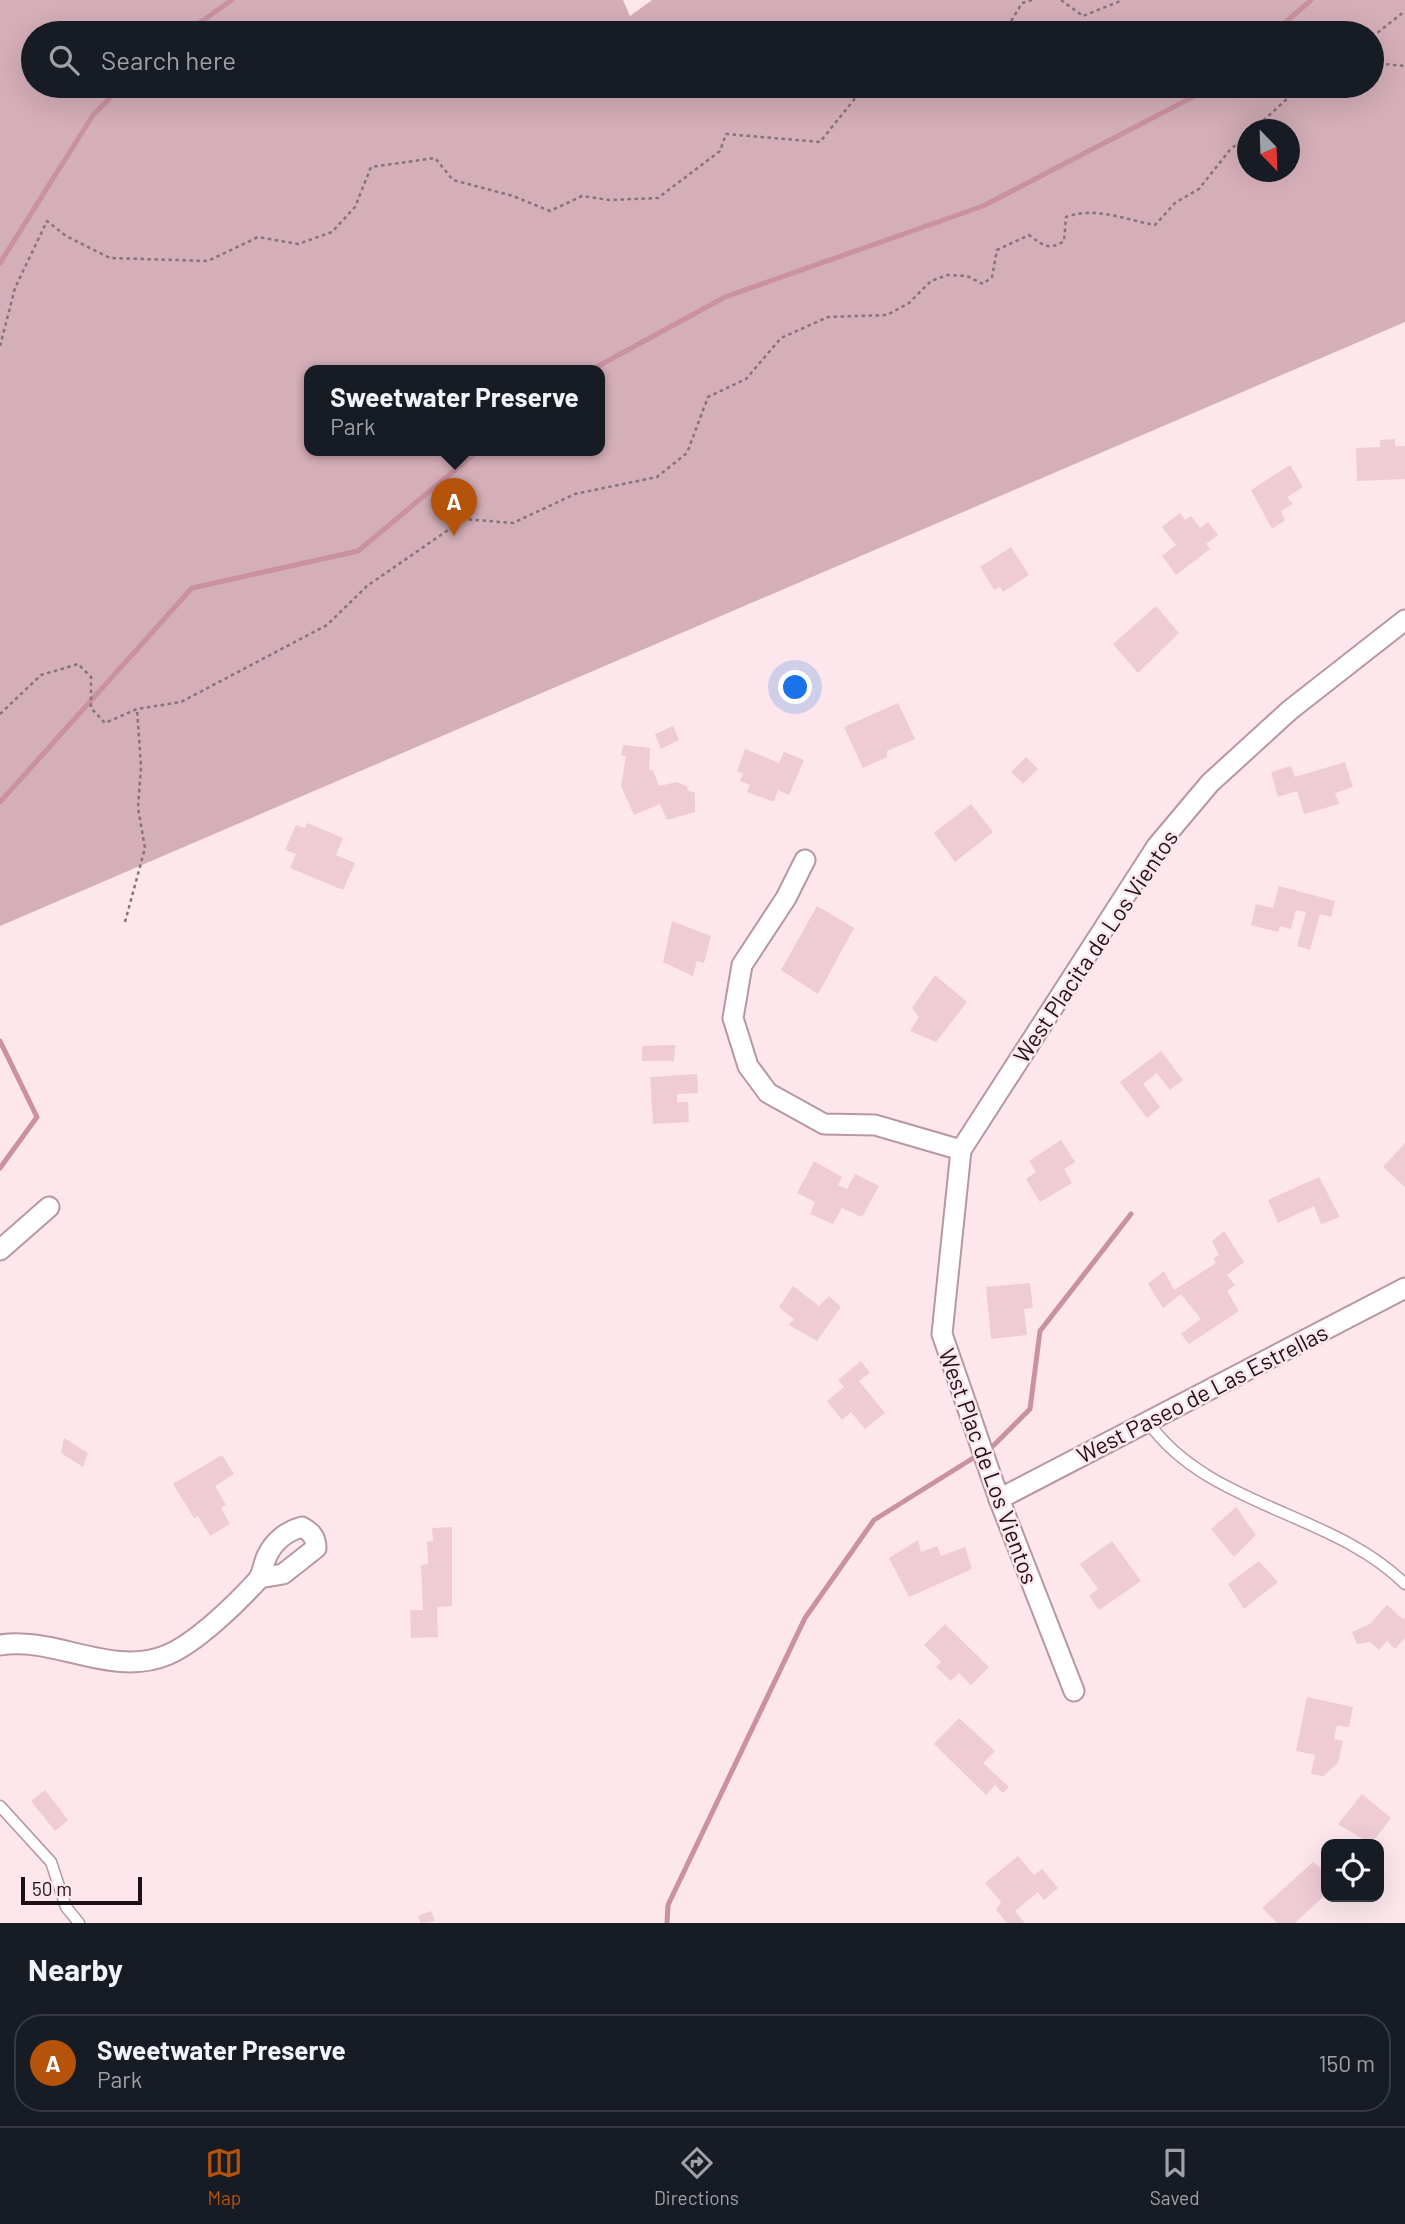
<!DOCTYPE html>
<style>
:root{--surface:#171b24;--page:#242831;--text:#f1f3f6;--muted:#9ea1a6;--line:#363941;--accent:#b45309}
body{margin:0;font-family:Barlow,sans-serif;background:var(--page);color:var(--text)}
.controls{position:absolute;right:21px;bottom:21px;display:grid;overflow:hidden;border-radius:14px;box-shadow:0 7px 28px #0002}
.controls button{width:63px;height:63px;display:grid;place-items:center;padding:0;border:0;border-bottom:2px solid var(--line);background:var(--surface);color:var(--text);font:35px sans-serif}
.compass{position:absolute;left:1237px;top:119px;width:63px;height:63px;border-radius:50%;background:var(--surface);box-shadow:0 7px 28px #0002;rotate:157deg}
.scale{position:absolute;left:21px;bottom:18px;width:121px;box-sizing:border-box;padding-left:7px;border:4px solid #1d1115;border-top:0;font-size:19px;line-height:24px;white-space:nowrap;color:#1d1115;-webkit-text-stroke:5px #fde7ec;paint-order:stroke}
.you{position:absolute;left:796px;top:688px;width:24px;height:24px;margin:-18px;border:5px solid #fff;border-radius:50%;background:#1a73e8;box-shadow:0 0 0 10px #1a73e833}
.badge{display:grid;place-items:center;width:46px;height:46px;border-radius:50%;background:var(--accent);color:#fff;font-size:23px;font-weight:700}
.pin{position:absolute;translate:-50% -58px;filter:drop-shadow(0 2px 4px #0008)}
.pin::after{content:'';position:absolute;top:37px;width:24px;height:21px;background:inherit;clip-path:polygon(0 0,100% 0,50% 100%)}
.popup{position:absolute;left:304px;top:365px;width:301px;height:91px;box-sizing:border-box;display:grid;place-content:center;border-radius:14px;background:var(--surface);filter:drop-shadow(0 2px 5px #0005);font-size:23px;white-space:nowrap;color:var(--muted)}
.popup b{font-size:26px;color:var(--text)}
.popup::after{content:'';position:absolute;left:50%;top:100%;margin-left:-14px;border:14px solid transparent;border-top-color:var(--surface)}
.list{margin:0;padding:0;list-style:none}
h2{display:flex;justify-content:space-between;align-items:center;height:91px;margin:0;padding:0 28px;font-size:30px}
h2 small{font-size:23px;font-weight:400;color:var(--muted)}
.list li{display:grid;grid-template-columns:46px 1fr auto;gap:21px;align-items:center;box-sizing:border-box;height:98px;margin:0 14px 14px;padding:0 14px;border:2px solid var(--line);border-radius:28px}
.list b{display:block;font-size:26px;white-space:nowrap}
.list p{margin:0;font-size:23px;white-space:nowrap;color:var(--muted)}
.list em{font-size:23px;font-style:normal;color:var(--muted)}
.icon{flex:none;width:38px;height:38px;fill:none;stroke:currentColor;stroke-width:2;stroke-linecap:round;stroke-linejoin:round}
.map{position:relative;flex:none;width:1405px;height:1923px;overflow:hidden}
.search{position:absolute;background:var(--surface);box-shadow:0 7px 28px #0002;left:21px;right:21px;top:21px;height:77px;display:flex;align-items:center;gap:18px;box-sizing:border-box;padding:0 24px;border-radius:38px;color:var(--muted);font-size:26px}
.sheet{height:203px;background:var(--surface)}
nav{display:flex;justify-content:space-around;align-items:center;box-sizing:border-box;height:98px;border-top:2px solid var(--line);background:var(--surface);font-size:19px;color:var(--muted)}
nav a{display:grid;justify-items:center;gap:4px}
nav .on{color:var(--accent)}
.map>svg:first-child{display:block}
</style>
<div class="map">
<svg width="1405" height="1923" viewBox="0 0 1405 1923">
<rect width="100%" height="100%" fill="#fde7ec"/>
<path fill="#d4aeb8" fill-rule="evenodd" d="M0 0H623L630 16 652 0H1405V322L0 926ZM33 33H1372V86H33ZM1248 130H1290V172H1248ZM309 370H599V450H309Z"/>
<g fill="none" stroke-linecap="round" stroke-linejoin="round">
<g stroke="#c991a1" stroke-width="5">
<path d="M185 33 232 0"/>
<path d="M1273 33 1311 0"/>
<path d="M0 263 93 115 122 86"/>
<path d="M591 370 725 297 983 206 1214 86"/>
<path d="M0 802 192 588 358 551 479 450"/>
<path d="M0 1041 37 1117 0 1168"/>
<path d="M667 1923 668 1905 805 1618 874 1520 994 1445 1030 1409 1040 1331 1131 1214"/>
</g>
</g>
<g fill="#efcbd5">
<path d="M1395 439V446H1405V479L1357 481 1356 448 1380 447V440Z"/>
<path d="M1290 465 1303 487 1287 497 1293 504 1281 511 1285 520 1272 529 1251 490Z"/>
<path d="M1180 513 1185 520 1191 516 1200 528 1208 522 1218 535 1206 544 1210 549 1176 575 1162 556 1176 545 1162 527Z"/>
<path d="M1011 547 1029 575 1003 592 1000 587 994 590 980 567Z"/>
<path d="M1156 606 1179 633 1138 673 1113 644Z"/>
<path d="M898 703 915 739 887 751V757L863 768 844 727Z"/>
<path d="M673 726 679 740 661 749 655 734Z"/>
<path d="M623 745 650 748 649 770H653L659 786 677 782 688 787 687 790 695 793V812L667 820 660 804 634 815 621 786 626 756 621 755Z"/>
<path d="M745 749 779 763 784 752 804 760 789 795 778 790 774 802 747 792 750 785 740 781 743 774 737 771Z"/>
<path d="M1026 757 1038 769 1023 784 1011 772Z"/>
<path d="M1345 762 1353 787 1335 793 1339 804 1304 814 1297 791 1278 797 1271 772 1291 766 1295 777Z"/>
<path d="M971 804 993 832 955 862 934 833Z"/>
<path d="M307 823 343 838 336 855 355 863 343 890 290 868 296 854 285 850 296 825 305 828Z"/>
<path d="M1279 886 1335 901 1331 917 1320 914 1310 950 1297 946 1306 912 1296 910 1291 929 1280 926 1278 932 1251 925 1256 904 1273 908Z"/>
<path d="M817 906 854 928 818 994 781 970Z"/>
<path d="M672 921 711 936 704 963 697 961 693 976 663 962Z"/>
<path d="M935 975 967 1002 936 1042 910 1031 919 1017 912 1008Z"/>
<path d="M675 1045 674 1061H642V1046Z"/>
<path d="M1161 1051 1183 1080 1170 1090 1157 1073 1143 1084 1160 1107 1147 1118 1120 1082Z"/>
<path d="M697 1074 698 1093 677 1094V1102H688L689 1122 653 1124 650 1077Z"/>
<path d="M1061 1140 1075 1162 1064 1169 1072 1183 1040 1202 1026 1179 1036 1172 1029 1161Z"/>
<path d="M1405 1143V1187L1383 1167Z"/>
<path d="M814 1161 842 1177 838 1185 847 1189 855 1174 879 1186 862 1217 842 1208 833 1224 810 1214 815 1202 797 1193Z"/>
<path d="M1319 1177 1340 1217 1321 1224 1314 1206 1278 1223 1268 1200Z"/>
<path d="M1224 1231 1244 1262 1227 1275 1235 1285 1227 1291 1239 1311 1189 1344 1181 1334 1201 1319 1181 1294 1163 1308 1148 1284 1164 1271 1174 1290 1216 1263 1214 1258 1219 1255 1212 1241Z"/>
<path d="M1030 1283 1033 1308 1024 1309 1027 1335 991 1339 986 1287Z"/>
<path d="M793 1286 819 1306 829 1296 841 1307 817 1341 789 1325 794 1319 779 1307Z"/>
<path d="M861 1361 870 1373 859 1381 885 1413 865 1429 851 1412 842 1420 827 1401 844 1387 838 1380Z"/>
<path d="M64 1438 88 1453 83 1467 61 1453Z"/>
<path d="M222 1455 234 1474 215 1486 226 1505 221 1508 230 1524 210 1536 198 1516 194 1518 173 1484Z"/>
<path d="M1236 1507 1256 1535 1234 1557 1211 1529Z"/>
<path d="M452 1527V1606L437 1607 438 1637 411 1638 410 1610H423L421 1565 428 1564 427 1542 433 1541 432 1528Z"/>
<path d="M918 1540 921 1552 937 1546 941 1556 965 1547 972 1569 909 1597 889 1558Z"/>
<path d="M1112 1541 1141 1581 1099 1610 1089 1596 1098 1589 1080 1564Z"/>
<path d="M1259 1561 1278 1582 1244 1609 1228 1584Z"/>
<path d="M1387 1605 1403 1619 1405 1617V1638L1395 1649 1387 1641 1379 1650 1370 1642 1357 1644 1352 1632 1370 1624Z"/>
<path d="M945 1624 989 1667 971 1685 959 1673 951 1681 936 1667 941 1662 924 1645Z"/>
<path d="M1307 1697 1353 1707 1349 1727 1337 1725 1334 1739 1343 1741 1338 1763 1323 1776 1311 1774 1315 1755 1296 1751Z"/>
<path d="M959 1718 995 1751 983 1763 1009 1787 1003 1793 995 1785 986 1795 934 1744Z"/>
<path d="M45 1790 68 1820 55 1831 31 1801Z"/>
<path d="M1362 1794 1391 1818 1371 1844 1338 1824Z"/>
<path d="M1018 1856 1034 1875 1042 1869 1058 1888 1044 1900 1038 1892 1015 1911 1025 1923H1007L996 1910 1001 1902 985 1883Z"/>
<path d="M1313 1862 1326 1872V1894L1295 1923H1277L1262 1908Z"/>
<path d="M431 1911 435 1921 421 1923 418 1916Z"/>
</g>
<g fill="none" stroke-linecap="round" stroke-linejoin="round">
<g stroke="#b897a0" stroke-width="13">
<g id="service">
<path d="M1148 1422C1208 1507 1333 1512 1405 1584"/>
<path d="M0 1806 51 1862 66 1907 79 1923"/>
</g>
</g>
<g stroke="#b897a0" stroke-width="23">
<g id="minor">
<path d="M805 860 786 898 742 965 733 1018 748 1066 768 1093 824 1124 875 1125 961 1150"/>
<path d="M0 1250 49 1207"/>
<path d="M999 1499 1405 1288"/>
<path d="M0 1645C55 1636 112 1678 167 1655 196 1643 236 1604 257 1581 263 1574 263 1564 267 1556 274 1541 287 1531 302 1527 311 1532 316 1537 316 1548L283 1574 260 1578"/>
<path d="M1074 1691 999 1499 942 1334 961 1150 1157 846 1210 783 1290 710 1405 620"/>
</g>
</g>
<g stroke="#857479" stroke-width="2.5" stroke-dasharray="3.5 3.5" stroke-linecap="butt">
<path d="M1061 0 1083 16 1123 0"/>
<path d="M955 33 961 27 970 33"/>
<path d="M1004 33 1022 3 1032 0"/>
<path d="M1372 37 1405 11"/>
<path d="M1372 63 1405 66"/>
<path d="M1253 130 1301 86"/>
<path d="M0 346 15 288 47 221 66 236 110 258 208 261 258 237 298 244 332 232 355 207 371 167 435 158 453 180 513 196 550 211 582 196 609 200 658 198 720 151 726 134 820 142 865 86"/>
<path d="M0 714 41 675 78 664 91 677V708L105 723 137 709 181 702 327 625 367 586 464 519 513 523 575 494 657 477 687 453 708 397 746 379 781 338 828 317 887 315 909 303 931 281 948 275 967 276 983 284 992 277 997 250 1029 235C1042 245 1049 251 1064 241L1066 217C1095 206 1126 220 1155 225L1175 203 1199 189 1229 151 1248 134"/>
<path d="M125 922 145 848 138 808 141 767 137 709"/>
</g>
<use href="#service" stroke="#fff" stroke-width="10"/>
<use href="#minor" stroke="#fff" stroke-width="19"/>
</g>
<g text-anchor="middle" dominant-baseline="central" stroke-width="5" stroke-linejoin="round" paint-order="stroke">
<g font-size="23" fill="#1d1115" stroke="#fde7ec">
<text transform="translate(1095 946) rotate(-56)">West Placita de Los Vientos</text>
<text transform="translate(1202 1393) rotate(-27)">West Paseo de Las Estrellas</text>
<text transform="translate(989 1466) rotate(70)">West Plac de Los Vientos</text>
</g>
</g>
</svg>
<div class="controls">
<button><svg class="icon" aria-label="locate" viewBox="0 0 24 24"><circle cx="12" cy="12" r="6"/><path d="M12 2v4M12 18v4M2 12h4M18 12h4"/></svg></button>
</div>
<svg class="compass" viewBox="-18 -18 36 36"><path d="M0-13l5 13h-10z" fill="#e53935"/><path d="M0 13l5-13h-10z" fill="#9ea1a6"/></svg>
<div class="scale">50 m</div>
<div class="you"></div>
<div class="pin badge" style="left:454px;top:536px">A</div>
<div class="popup"><b>Sweetwater Preserve</b>Park</div>
<div class="search"><svg class="icon" aria-label="search" viewBox="0 0 24 24"><circle cx="10" cy="10" r="6"/><path d="M15 15l6 6"/></svg>Search here</div>
</div>
<section class="sheet">
<h2>Nearby<small></small></h2>
<ul class="list">
<li><span class="badge">A</span><div><b>Sweetwater Preserve</b><p>Park</p></div><em>150 m</em></li>
</ul>
</section>
<nav>
<a class="on"><svg class="icon" aria-label="map" viewBox="0 0 24 24"><path d="M3 6l6-2 6 2 6-2v14l-6 2-6-2-6 2zM9 4v14M15 6v14"/></svg>Map</a>
<a><svg class="icon" aria-label="directions" viewBox="0 0 24 24"><path d="M12 3l9 9-9 9-9-9zM9 14v-3h6M13 9l2 2-2 2"/></svg>Directions</a>
<a><svg class="icon" aria-label="saved" viewBox="0 0 24 24"><path d="M7 4h10v16l-5-4-5 4z"/></svg>Saved</a>
</nav>
